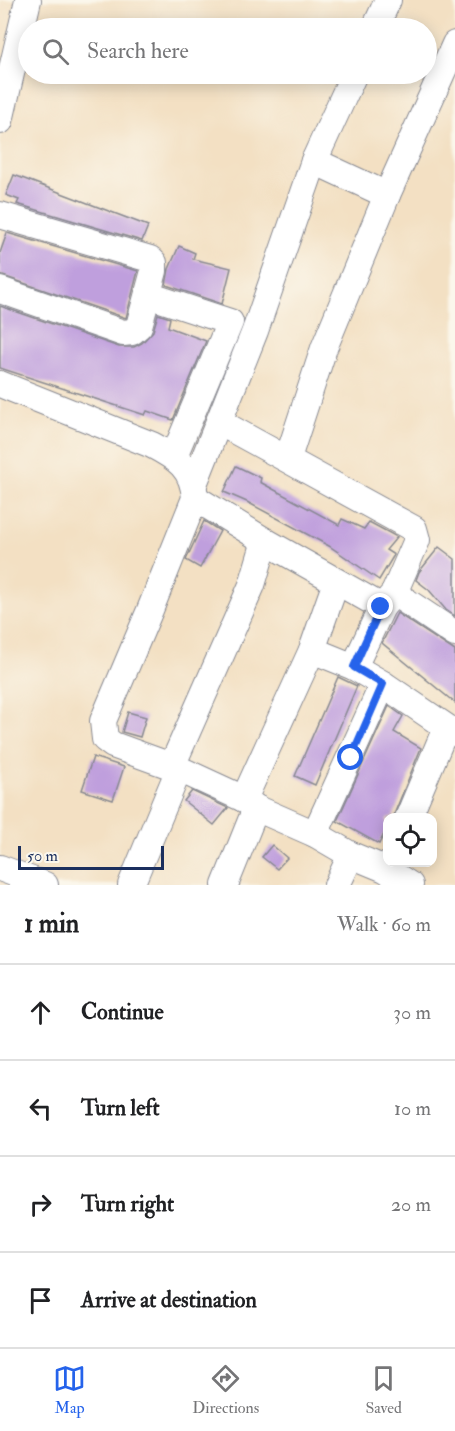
<!DOCTYPE html>
<meta charset="utf-8">
<style>
:root{--surface:#fff;--page:#f6f6f6;--text:#202124;--muted:#757577;--line:#e0e0e0;--accent:#2563eb}
body{margin:0;font-family:"IM FELL Double Pica",serif;background:var(--page);color:var(--text)}
.controls{position:absolute;right:18px;bottom:18px;display:grid;overflow:hidden;border-radius:12px;box-shadow:0 3px 15px #0003}
.controls button{width:54px;height:54px;display:grid;place-items:center;padding:0;border:0;border-bottom:2px solid var(--line);background:var(--surface);color:var(--text);font:30px sans-serif}
.scale{position:absolute;left:18px;bottom:15px;width:146px;box-sizing:border-box;padding-left:6px;border:3px solid #1b2f5e;border-top:0;font-size:16px;line-height:21px;white-space:nowrap;color:#1b2f5e;-webkit-text-stroke:4px #fbf7ec;paint-order:stroke}
.stop{position:absolute;width:18px;height:18px;margin:-14px;border:4px solid #2563eb;border-radius:50%;background:#fff}
.stop.end{background:#2563eb;border-color:#fff;box-shadow:0 2px 6px #0008}
.list{margin:0;padding:0;list-style:none}
h2{display:flex;justify-content:space-between;align-items:center;height:78px;margin:0;padding:0 24px;font-size:26px}
h2 small{font-size:20px;font-weight:400;color:var(--muted)}
.list li{display:grid;grid-template-columns:39px 1fr auto;gap:18px;align-items:center;box-sizing:border-box;height:96px;padding:0 24px;border-top:2px solid var(--line)}
.list b{display:block;font-size:22px;white-space:nowrap}
.list em{font-size:20px;font-style:normal;color:var(--muted)}
.icon{flex:none;width:33px;height:33px;fill:none;stroke:currentColor;stroke-width:2;stroke-linecap:round;stroke-linejoin:round}
.map{position:relative;flex:none;width:455px;height:885px;overflow:hidden}
.search{position:absolute;background:var(--surface);box-shadow:0 3px 15px #0003;left:18px;right:18px;top:18px;height:66px;display:flex;align-items:center;gap:15px;box-sizing:border-box;padding:0 21px;border-radius:33px;color:var(--muted);font-size:22px}
.sheet{height:462px;background:var(--surface)}
nav{display:flex;justify-content:space-around;align-items:center;box-sizing:border-box;height:84px;border-top:2px solid var(--line);background:var(--surface);font-size:16px;color:var(--muted)}
nav a{display:grid;justify-items:center;gap:3px}
nav .on{color:var(--accent)}
.map>svg:first-child{display:block}
</style>
<div class="map">
<svg width="455" height="885" viewBox="0 0 455 885">
<rect width="100%" height="100%" fill="#fbf7ec"/>
<filter id="ink" filterUnits="userSpaceOnUse"><feTurbulence type="fractalNoise" baseFrequency=".0167" numOctaves="2"/><feDisplacementMap in="SourceGraphic" scale="12" xChannelSelector="R" yChannelSelector="G"/><feConvolveMatrix kernelMatrix="1 2 1 2 8 2 1 2 1" color-interpolation-filters="sRGB"/></filter>
<filter id="wash" filterUnits="userSpaceOnUse"><feTurbulence type="fractalNoise" baseFrequency=".008" numOctaves="4" result="noise"/><feDisplacementMap in="SourceGraphic" scale="24" xChannelSelector="R" yChannelSelector="G"/><feGaussianBlur stdDeviation="1.35" result="paint"/><feColorMatrix in="noise" values="0 0 0 0 0 0 0 0 0 0 0 0 0 0 0 0 0 1.4 0 .05"/><feComposite in="paint" operator="in"/></filter>
<g filter="url(#wash)">
<rect width="100%" height="100%" fill="#f3e0c3"/>
<g id="blocks">
<g fill="#bf9fdd">
<path d="M14 175 148 226 142 241 17 204 19 200 6 195Z"/>
<path d="M7 233 138 271 126 318 0 275V253Z"/>
<path d="M179 246 195 253 193 259 231 268 222 304 166 285 169 269Z"/>
<path d="M0 306 119 347H134L142 343 153 331 158 314 170 318 168 327 206 341 173 420 147 411 145 415 0 368Z"/>
<path d="M236 466 261 478 260 482 339 525 342 519 364 529 369 522 397 537 386 550 394 555 379 580 329 546 247 502 224 492Z"/>
<path d="M204 521 220 531 200 568 186 560Z"/>
<path d="M439 547 455 559V616L446 610 429 590 416 580 419 572Z"/>
<path d="M397 613 455 651V703L382 643Z"/>
<path d="M338 677 357 686 315 785 295 776Z"/>
<path d="M389 706 403 716 394 732 421 748 393 817 387 818V828L379 844 337 821Z"/>
<path d="M128 712 146 717 140 737 122 732Z"/>
<path d="M93 757 124 767 113 800 82 790Z"/>
<path d="M192 791 228 808 214 825 184 801Z"/>
<path d="M272 845 287 858 277 869 262 857Z"/>
</g>
</g>
</g>
<g filter="url(#ink)">
<use href="#blocks" fill-opacity="0" stroke="#878890" stroke-width="1.5"/>
<g fill="none" stroke-linecap="round" stroke-linejoin="round">
<g stroke="#878890" stroke-width="28">
<g id="minor">
<path d="M375 28 388 0"/>
<path d="M0 121 28 0"/>
<path d="M314 161 387 195"/>
<path d="M0 215 150 259 154 263V271L139 326 132 332 123 333 0 290"/>
<path d="M148 295 230 322 174 456"/>
<path d="M0 384 152 445C177 458 193 468 195 498L150 610 103 721 105 739 113 745 179 769 244 799 256 808 315 834 351 855 385 869 410 885"/>
<path d="M219 422 414 529 417 540 394 593 382 607 354 667 383 684 455 733"/>
<path d="M288 458 324 348 387 195 455 44"/>
<path d="M194 484 255 331 314 161 354 74"/>
<path d="M195 498 265 541 382 607"/>
<path d="M394 593 455 634"/>
<path d="M312 650 354 667"/>
<path d="M172 766 252 585 265 541"/>
<path d="M244 799 312 650 336 582"/>
<path d="M408 818 446 728"/>
<path d="M315 834 383 684"/>
<path d="M0 868 45 885"/>
<path d="M131 885 179 769"/>
<path d="M225 885 256 808"/>
<path d="M337 885 351 855"/>
</g>
</g>
<use href="#minor" stroke="#fff" stroke-width="26"/>
</g>
</g>
<g fill="none" stroke-linecap="round" stroke-linejoin="round" filter="url(#ink)">
<path stroke="#2563eb" stroke-width="8" d="M351 758 383 684 354 667 381 607"/>
</g>
</svg>
<div class="controls">
<button><svg class="icon" aria-label="locate" viewBox="0 0 24 24"><circle cx="12" cy="12" r="6"/><path d="M12 2v4M12 18v4M2 12h4M18 12h4"/></svg></button>
</div>
<div class="scale">50 m</div>
<div class="stop" style="left:351px;top:758px"></div>
<div class="stop end" style="left:381px;top:607px"></div>
<div class="search"><svg class="icon" aria-label="search" viewBox="0 0 24 24"><circle cx="10" cy="10" r="6"/><path d="M15 15l6 6"/></svg>Search here</div>
</div>
<section class="sheet">
<h2>1 min<small>Walk · 60 m</small></h2>
<ul class="list">
<li><svg class="icon" aria-label="ahead" viewBox="0 0 24 24"><path d="M12 20V5M6 11l6-6 6 6"/></svg><div><b>Continue</b></div><em>30 m</em></li>
<li><svg class="icon" aria-label="left" viewBox="0 0 24 24"><path d="M17 20v-9H6M10 6l-5 5 5 5"/></svg><div><b>Turn left</b></div><em>10 m</em></li>
<li><svg class="icon" aria-label="right" viewBox="0 0 24 24"><path d="M7 20v-9h11M14 6l5 5-5 5"/></svg><div><b>Turn right</b></div><em>20 m</em></li>
<li><svg class="icon" aria-label="arrive" viewBox="0 0 24 24"><path d="M6 21V4h12l-3 4 3 4H6"/></svg><div><b>Arrive at destination</b></div></li>
</ul>
</section>
<nav>
<a class="on"><svg class="icon" aria-label="map" viewBox="0 0 24 24"><path d="M3 6l6-2 6 2 6-2v14l-6 2-6-2-6 2zM9 4v14M15 6v14"/></svg>Map</a>
<a><svg class="icon" aria-label="directions" viewBox="0 0 24 24"><path d="M12 3l9 9-9 9-9-9zM9 14v-3h6M13 9l2 2-2 2"/></svg>Directions</a>
<a><svg class="icon" aria-label="saved" viewBox="0 0 24 24"><path d="M7 4h10v16l-5-4-5 4z"/></svg>Saved</a>
</nav>
